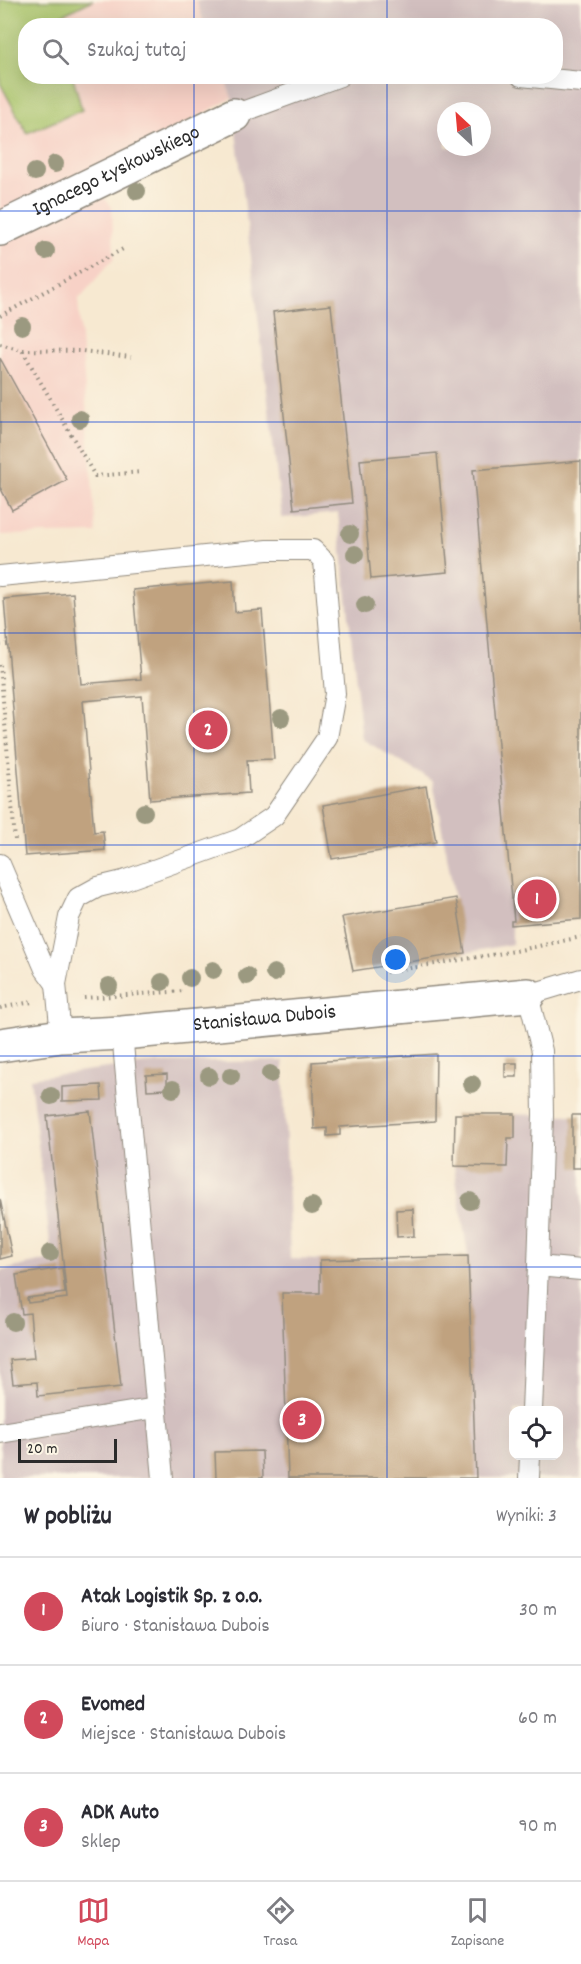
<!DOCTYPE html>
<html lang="pl">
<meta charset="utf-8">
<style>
:root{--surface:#fff;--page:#f7f7f7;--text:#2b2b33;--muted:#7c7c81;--line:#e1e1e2;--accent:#d1495b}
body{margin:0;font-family:Dekko,sans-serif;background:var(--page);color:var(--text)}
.controls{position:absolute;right:18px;bottom:18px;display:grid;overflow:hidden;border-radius:12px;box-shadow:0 6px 24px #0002}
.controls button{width:54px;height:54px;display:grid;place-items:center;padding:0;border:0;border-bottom:2px solid var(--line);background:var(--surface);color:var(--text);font:30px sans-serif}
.compass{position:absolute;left:437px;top:102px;width:54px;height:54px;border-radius:50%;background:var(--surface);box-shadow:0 6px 24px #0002;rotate:334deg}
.scale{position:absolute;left:18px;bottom:15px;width:99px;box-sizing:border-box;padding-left:6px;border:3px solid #2b2b2b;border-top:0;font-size:16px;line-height:21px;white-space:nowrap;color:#2b2b2b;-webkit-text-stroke:4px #fcf5e5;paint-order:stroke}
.you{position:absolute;left:396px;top:960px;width:21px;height:21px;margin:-15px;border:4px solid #fff;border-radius:50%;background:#1a73e8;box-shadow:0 0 0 9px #1a73e833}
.badge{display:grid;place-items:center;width:39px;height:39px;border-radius:50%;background:var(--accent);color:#fff;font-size:20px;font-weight:700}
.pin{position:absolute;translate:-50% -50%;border:3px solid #fff;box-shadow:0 2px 6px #0006}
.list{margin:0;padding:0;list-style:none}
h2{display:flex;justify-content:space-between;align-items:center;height:78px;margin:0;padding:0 24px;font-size:26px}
h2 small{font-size:20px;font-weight:400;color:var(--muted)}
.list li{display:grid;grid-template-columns:39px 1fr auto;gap:18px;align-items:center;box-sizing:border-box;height:108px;padding:0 24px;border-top:2px solid var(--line)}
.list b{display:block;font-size:22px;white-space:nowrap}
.list p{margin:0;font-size:20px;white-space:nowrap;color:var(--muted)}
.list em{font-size:20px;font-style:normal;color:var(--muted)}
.icon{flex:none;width:33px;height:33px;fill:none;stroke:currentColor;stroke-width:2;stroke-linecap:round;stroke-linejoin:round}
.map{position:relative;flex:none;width:581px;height:1478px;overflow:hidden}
.search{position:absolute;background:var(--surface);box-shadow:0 6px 24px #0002;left:18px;right:18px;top:18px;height:66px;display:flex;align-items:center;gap:15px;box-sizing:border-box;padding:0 21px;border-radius:24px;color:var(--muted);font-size:22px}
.sheet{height:402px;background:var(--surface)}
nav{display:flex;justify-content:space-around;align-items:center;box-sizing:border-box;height:84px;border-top:2px solid var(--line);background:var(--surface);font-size:16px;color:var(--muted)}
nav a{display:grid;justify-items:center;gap:3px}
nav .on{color:var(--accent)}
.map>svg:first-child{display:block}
</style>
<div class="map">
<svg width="581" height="1478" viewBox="0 0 581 1478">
<rect width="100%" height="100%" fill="#fcf5e5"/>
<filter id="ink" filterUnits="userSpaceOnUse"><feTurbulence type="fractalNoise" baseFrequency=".0167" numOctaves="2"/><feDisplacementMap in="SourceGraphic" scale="12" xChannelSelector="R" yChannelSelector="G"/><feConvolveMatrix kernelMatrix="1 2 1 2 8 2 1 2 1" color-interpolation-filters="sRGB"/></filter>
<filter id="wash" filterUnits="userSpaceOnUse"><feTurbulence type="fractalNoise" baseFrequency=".008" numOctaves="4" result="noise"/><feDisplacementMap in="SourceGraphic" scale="24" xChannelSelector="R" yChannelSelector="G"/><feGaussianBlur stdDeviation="1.35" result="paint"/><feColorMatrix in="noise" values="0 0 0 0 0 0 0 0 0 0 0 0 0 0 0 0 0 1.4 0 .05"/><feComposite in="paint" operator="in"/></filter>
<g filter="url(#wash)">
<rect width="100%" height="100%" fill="#f7e9d1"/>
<g fill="#f7d1c6">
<path d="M0 0H196L205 25 26 26V76L224 77 232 98 88 177 0 220Z"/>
<path d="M98 189 112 208 114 258 78 300 96 533 0 535V235Z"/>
</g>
<g fill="#d2bfbf" fill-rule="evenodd">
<path d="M196 0H581V919L512 925V944L465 953 433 781 362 739 338 513 282 518 234 115 232 98 224 77 556 76V26L205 25ZM446 111H482V147H446Z"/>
<path d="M283 1061 290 1259 320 1260 468 1256 454 1166 455 1114 581 1115V1478H0V1271L52 1259 30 1078 147 1063ZM514 1410H558V1456H514Z"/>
</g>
<path fill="#a7c269" stroke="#69764a" stroke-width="1.5" d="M0 0H93L58 17 60 25 26 26V76L73 77 82 110 27 133 0 83Z"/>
<g id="blocks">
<g fill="#c0a27f">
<path d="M331 305 352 503 294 509 273 312Z"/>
<path d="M0 358 67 480 12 510 0 487Z"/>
<path d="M437 453 448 572 371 579 360 460Z"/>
<path d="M581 461V919L511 925V921H514L473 470Z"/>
<path d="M233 581 235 612 262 610 274 759 247 760 249 793 150 800 142 696 83 701 94 832 103 831 105 850 25 856 4 599 73 593 81 684 141 679 133 590Z"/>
<path d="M426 786 436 842 332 859 323 805Z"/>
<path d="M456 898 465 953 353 971 342 917Z"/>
<path d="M436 1054 435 1121 340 1127V1135L327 1136V1128L314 1129 312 1062Z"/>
<rect x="505" y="1063" width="12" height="14"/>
<path d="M167 1074V1089L147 1090 146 1075Z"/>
<path d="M101 1085 102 1100 62 1101V1087Z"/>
<path d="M90 1111 121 1387 38 1396 37 1382 13 1384 10 1360 34 1358 30 1313 22 1314 16 1275 62 1268 65 1293 27 1298 28 1303 67 1298 47 1116Z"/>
<path d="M455 1114H515V1138H508L507 1167 454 1166Z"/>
<rect x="572" y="1115" width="9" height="53"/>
<path d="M0 1199 12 1256 0 1259Z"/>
<path d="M413 1209 414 1236 397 1237 396 1210Z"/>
<path d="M468 1256 476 1478H288L282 1293H320V1260Z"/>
<path d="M262 1451 263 1478H216L215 1452Z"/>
</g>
</g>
</g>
<g filter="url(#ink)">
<use href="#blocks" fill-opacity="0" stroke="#918a7e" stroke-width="1.5"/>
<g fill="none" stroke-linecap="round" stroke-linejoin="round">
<g stroke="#918a7e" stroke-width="22">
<g id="lane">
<path d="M521 76 581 82"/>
<path d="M234 115 340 76"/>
<path d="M0 576 267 550H313L324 561 335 694 327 738 274 816 240 839 123 881 98 887 78 898 69 917 56 984 61 1036"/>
<path d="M0 864 45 969 56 984"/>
<path d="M122 1033 163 1478"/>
<path d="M538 1266 543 1115 542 1051 528 995 581 979"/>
<path d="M532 1410 538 1266 581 1270"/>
<path d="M0 1433 156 1408"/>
<path d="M529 1478 530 1456"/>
</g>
</g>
<g stroke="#918a7e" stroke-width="36">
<g id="street">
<path id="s1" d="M0 229 234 115"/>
<path id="s2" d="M0 1045 61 1036 122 1033 528 995"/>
</g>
</g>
<g stroke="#918a7e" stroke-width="4" stroke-dasharray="1.5 4.5" stroke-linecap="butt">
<path d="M0 316 123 249"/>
<path d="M0 344 22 350 95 476 142 472"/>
<path d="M23 350 82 351 131 357"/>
<path d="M0 645 7 644"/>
<path d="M0 665 15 840 12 842"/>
<path d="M386 972 515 951 581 937"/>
<path d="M84 998 184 991"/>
<path d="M0 1008 32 1002"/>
</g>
<use href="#lane" stroke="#fff" stroke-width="20"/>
<use href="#street" stroke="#fff" stroke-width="33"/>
</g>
<g fill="#9b9980">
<circle cx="55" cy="164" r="9"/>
<circle cx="35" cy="172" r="9"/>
<circle cx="137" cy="191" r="9"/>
<circle cx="46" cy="251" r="9"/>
<circle cx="22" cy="326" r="9"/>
<circle cx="80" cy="419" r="9"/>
<circle cx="350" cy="534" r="9"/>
<circle cx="355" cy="554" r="9"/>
<circle cx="365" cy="605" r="9"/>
<circle cx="281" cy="718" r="9"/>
<circle cx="144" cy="812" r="9"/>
<circle cx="213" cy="970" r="9"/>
<circle cx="274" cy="973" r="9"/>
<circle cx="247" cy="976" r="9"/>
<circle cx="190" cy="978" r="9"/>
<circle cx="162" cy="982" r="9"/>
<circle cx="109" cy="986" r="9"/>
<circle cx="270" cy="1074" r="9"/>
<circle cx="209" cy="1076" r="9"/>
<circle cx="231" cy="1076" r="9"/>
<circle cx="472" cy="1084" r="9"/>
<circle cx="173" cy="1089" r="9"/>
<circle cx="51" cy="1096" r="9"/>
<circle cx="470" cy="1201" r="9"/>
<circle cx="312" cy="1206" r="9"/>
<circle cx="50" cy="1253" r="9"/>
<circle cx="13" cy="1322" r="9"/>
</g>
</g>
<path fill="none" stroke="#1d4ed8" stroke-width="1.5" stroke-opacity="0.55" d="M194 0V26M387 0V26M194 76V1478M387 76V1478M0 211H581M0 422H581M0 633H581M0 845H581M0 1056H581M0 1267H581"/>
<g text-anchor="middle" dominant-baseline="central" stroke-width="4.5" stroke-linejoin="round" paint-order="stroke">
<g font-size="21" fill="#2b2b2b" stroke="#fcf5e5">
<text stroke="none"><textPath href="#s1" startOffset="130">Ignacego Łyskowskiego</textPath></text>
<text stroke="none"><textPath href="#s2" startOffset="266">Stanisława Dubois</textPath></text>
</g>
</g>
</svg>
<div class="controls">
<button><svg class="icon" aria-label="locate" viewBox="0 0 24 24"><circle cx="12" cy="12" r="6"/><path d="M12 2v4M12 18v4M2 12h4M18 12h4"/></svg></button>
</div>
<svg class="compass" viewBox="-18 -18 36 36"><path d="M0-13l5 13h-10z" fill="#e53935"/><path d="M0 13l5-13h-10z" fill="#7c7c81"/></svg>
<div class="scale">20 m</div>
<div class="you"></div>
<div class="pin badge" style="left:537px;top:899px">1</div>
<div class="pin badge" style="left:208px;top:730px">2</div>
<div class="pin badge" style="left:302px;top:1420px">3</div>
<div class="search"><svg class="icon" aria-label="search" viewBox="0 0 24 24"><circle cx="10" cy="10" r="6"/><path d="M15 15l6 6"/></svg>Szukaj tutaj</div>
</div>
<section class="sheet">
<h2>W pobliżu<small>Wyniki: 3</small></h2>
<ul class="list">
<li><span class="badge">1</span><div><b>Atak Logistik Sp. z o.o.</b><p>Biuro · Stanisława Dubois</p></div><em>30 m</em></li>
<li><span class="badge">2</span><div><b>Evomed</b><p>Miejsce · Stanisława Dubois</p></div><em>60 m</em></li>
<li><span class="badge">3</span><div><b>ADK Auto</b><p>Sklep</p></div><em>90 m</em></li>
</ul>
</section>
<nav>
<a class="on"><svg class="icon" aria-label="map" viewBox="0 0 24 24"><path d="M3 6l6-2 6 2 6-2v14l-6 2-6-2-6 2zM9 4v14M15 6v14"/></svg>Mapa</a>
<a><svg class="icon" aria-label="directions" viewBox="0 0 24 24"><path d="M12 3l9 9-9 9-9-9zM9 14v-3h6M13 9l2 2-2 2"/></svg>Trasa</a>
<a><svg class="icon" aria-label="saved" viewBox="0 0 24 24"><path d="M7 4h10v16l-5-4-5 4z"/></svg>Zapisane</a>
</nav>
